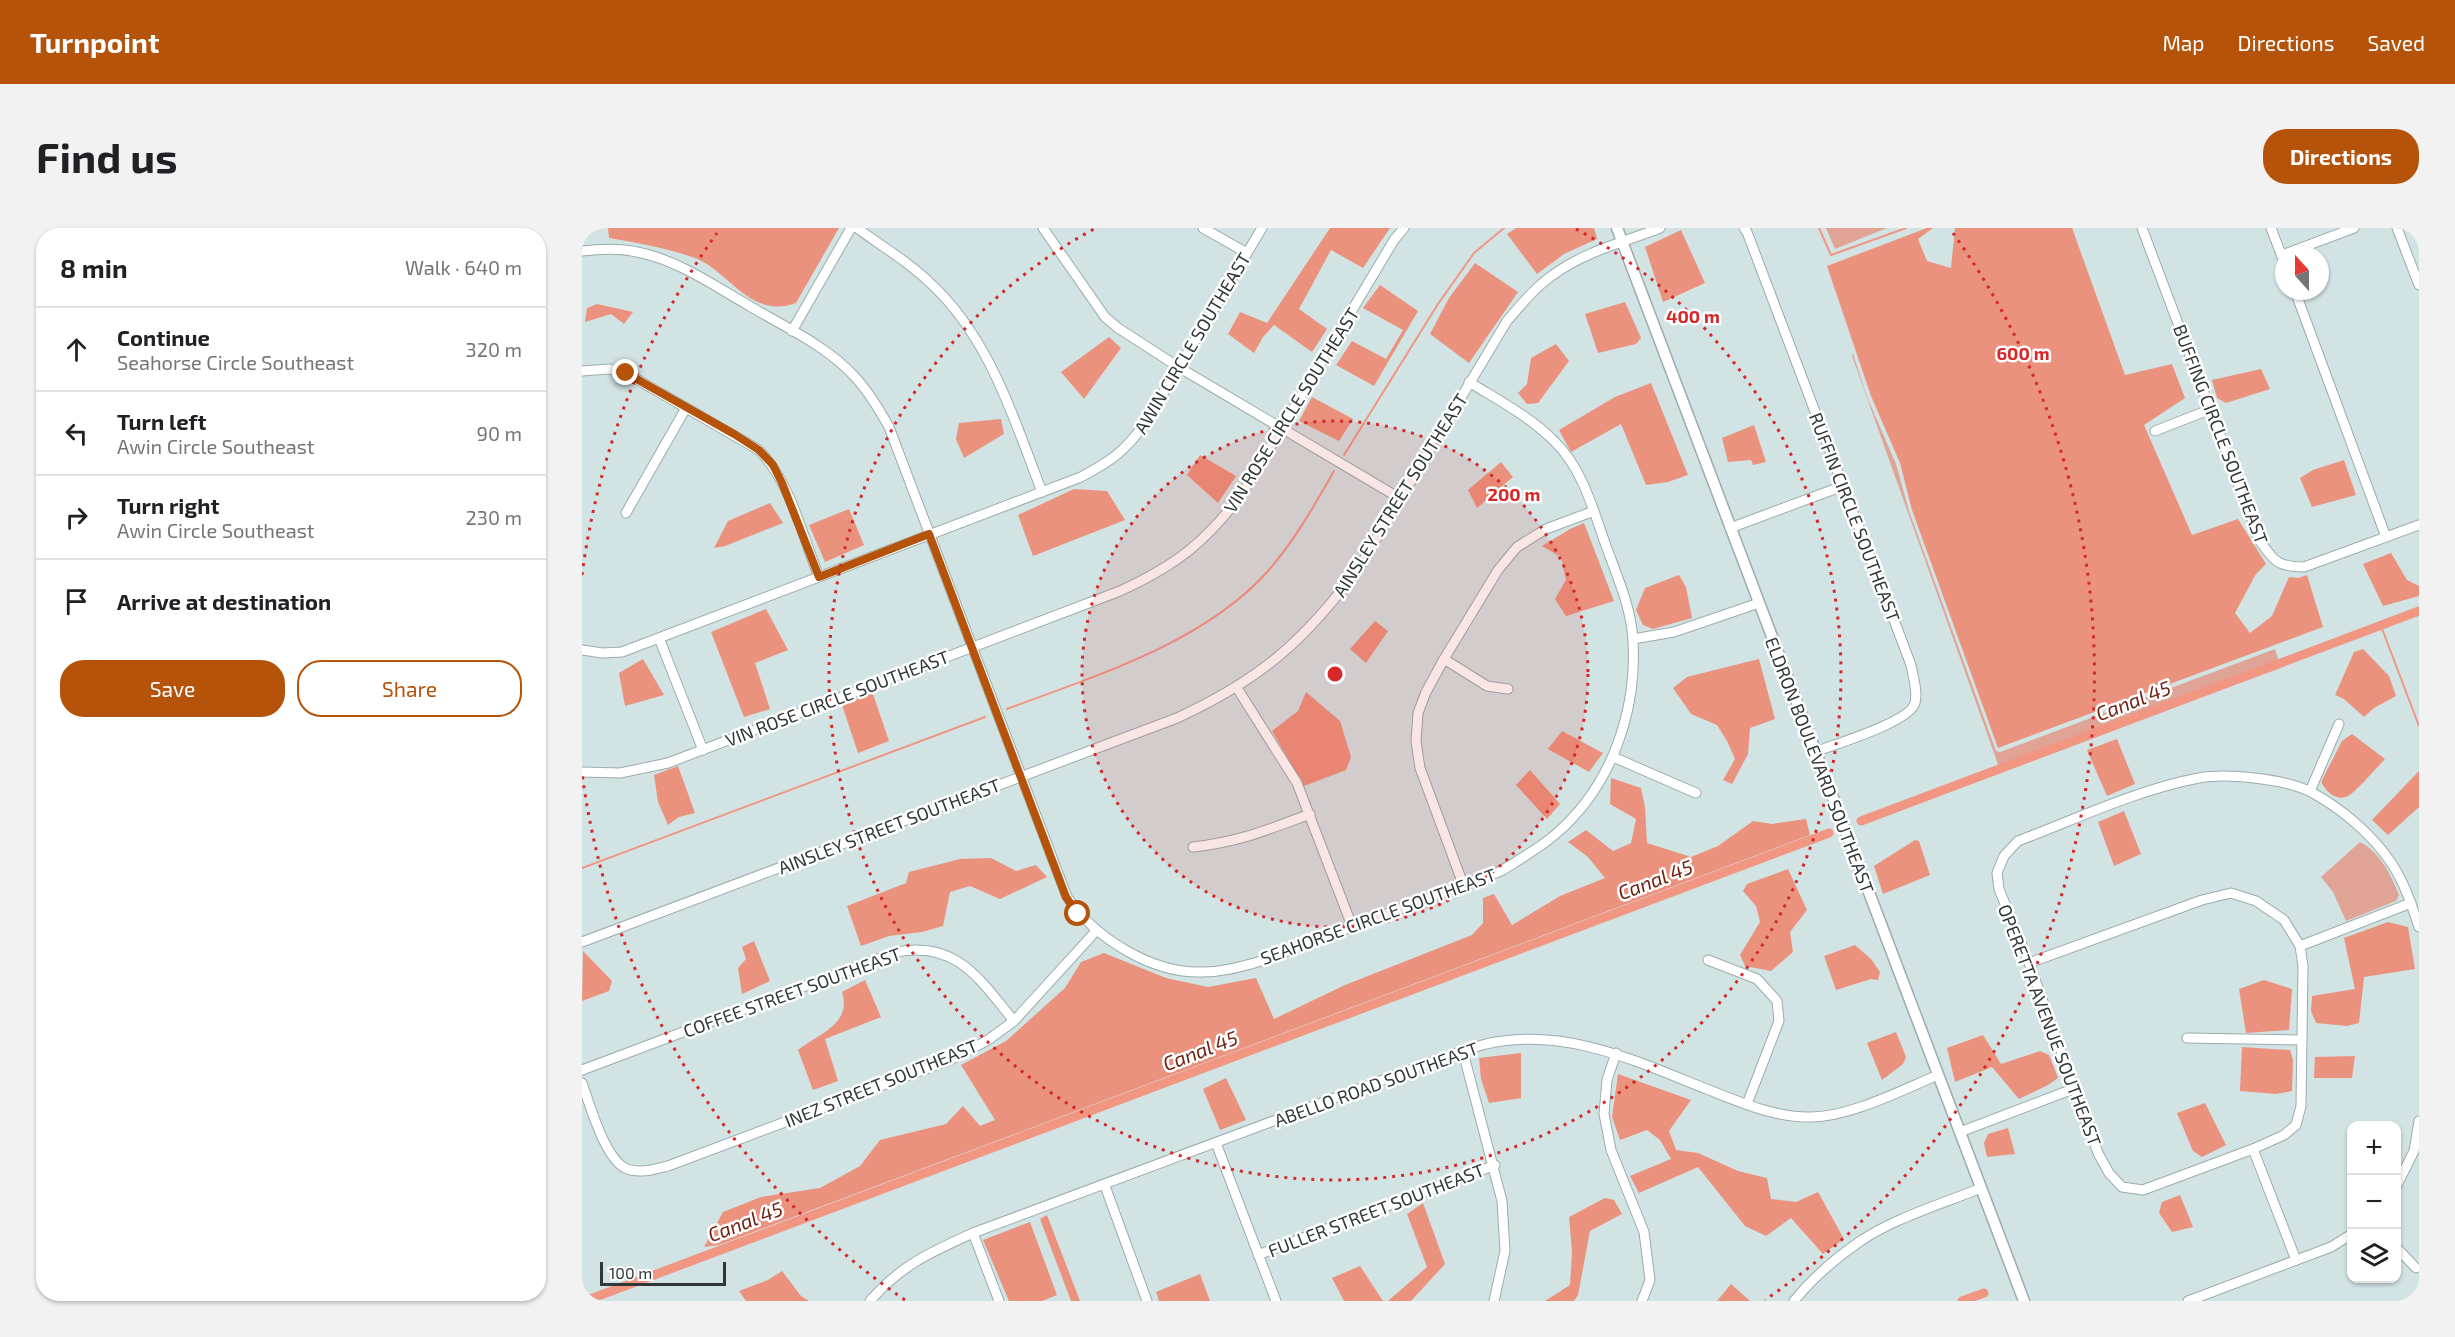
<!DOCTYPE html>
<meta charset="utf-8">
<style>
:root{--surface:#fff;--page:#f2f2f2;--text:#202124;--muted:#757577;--line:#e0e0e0;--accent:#b45309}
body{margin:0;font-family:"Exo 2",sans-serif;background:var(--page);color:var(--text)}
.controls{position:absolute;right:18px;bottom:18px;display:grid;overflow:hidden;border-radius:12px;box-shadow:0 2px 4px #0004}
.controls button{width:54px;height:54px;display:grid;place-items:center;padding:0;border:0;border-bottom:2px solid var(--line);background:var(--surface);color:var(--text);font:30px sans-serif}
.compass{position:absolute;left:1693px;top:18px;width:54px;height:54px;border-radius:50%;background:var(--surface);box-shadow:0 2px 4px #0004;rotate:339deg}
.scale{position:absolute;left:18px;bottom:15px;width:126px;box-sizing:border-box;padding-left:6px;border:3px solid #303737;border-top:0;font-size:16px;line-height:21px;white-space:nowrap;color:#303737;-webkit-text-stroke:4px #fff;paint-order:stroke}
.stop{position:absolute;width:18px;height:18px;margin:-14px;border:4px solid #b45309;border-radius:50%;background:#fff}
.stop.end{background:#b45309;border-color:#fff;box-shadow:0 2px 6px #0008}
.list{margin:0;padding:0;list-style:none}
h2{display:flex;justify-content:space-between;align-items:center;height:78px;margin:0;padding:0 24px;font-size:26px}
h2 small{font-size:20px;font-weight:400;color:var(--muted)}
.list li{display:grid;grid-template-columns:39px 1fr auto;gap:18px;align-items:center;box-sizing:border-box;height:84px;padding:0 24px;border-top:2px solid var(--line)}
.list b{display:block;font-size:22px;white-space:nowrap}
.list p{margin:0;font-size:20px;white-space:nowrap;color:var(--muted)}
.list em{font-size:20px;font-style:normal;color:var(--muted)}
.actions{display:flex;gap:12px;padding:18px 24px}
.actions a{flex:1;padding:14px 0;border:2px solid var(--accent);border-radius:24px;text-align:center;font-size:21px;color:var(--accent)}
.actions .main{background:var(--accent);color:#fff}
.icon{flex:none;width:33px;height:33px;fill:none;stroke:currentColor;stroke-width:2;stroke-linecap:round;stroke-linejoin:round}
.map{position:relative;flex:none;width:1837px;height:1073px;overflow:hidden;border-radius:24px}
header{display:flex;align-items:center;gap:36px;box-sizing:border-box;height:84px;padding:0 30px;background:var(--accent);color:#fff}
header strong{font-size:28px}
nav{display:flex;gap:33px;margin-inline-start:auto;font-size:21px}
.intro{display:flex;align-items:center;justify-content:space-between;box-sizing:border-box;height:144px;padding:0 36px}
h1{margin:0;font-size:42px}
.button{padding:15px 27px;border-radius:24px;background:var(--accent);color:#fff;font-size:21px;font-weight:700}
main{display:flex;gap:36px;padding:0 36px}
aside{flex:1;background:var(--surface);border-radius:24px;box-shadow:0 2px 4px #0004}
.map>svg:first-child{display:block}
</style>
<header>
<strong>Turnpoint</strong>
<nav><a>Map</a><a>Directions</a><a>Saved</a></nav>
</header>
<div class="intro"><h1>Find us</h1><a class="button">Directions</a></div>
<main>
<aside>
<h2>8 min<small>Walk · 640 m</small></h2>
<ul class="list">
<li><svg class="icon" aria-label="ahead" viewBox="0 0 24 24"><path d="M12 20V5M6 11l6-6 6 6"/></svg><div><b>Continue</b><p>Seahorse Circle Southeast</p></div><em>320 m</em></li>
<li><svg class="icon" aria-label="left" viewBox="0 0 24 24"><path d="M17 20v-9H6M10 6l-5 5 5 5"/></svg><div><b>Turn left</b><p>Awin Circle Southeast</p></div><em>90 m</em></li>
<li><svg class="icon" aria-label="right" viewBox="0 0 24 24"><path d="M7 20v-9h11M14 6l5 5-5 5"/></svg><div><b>Turn right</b><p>Awin Circle Southeast</p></div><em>230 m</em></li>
<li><svg class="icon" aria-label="arrive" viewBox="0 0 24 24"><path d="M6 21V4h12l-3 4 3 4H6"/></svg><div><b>Arrive at destination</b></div></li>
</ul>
<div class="actions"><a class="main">Save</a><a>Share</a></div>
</aside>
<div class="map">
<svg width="1837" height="1073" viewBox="0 0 1837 1073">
<rect width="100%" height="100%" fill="#d2e3e4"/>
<g fill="#dfa496">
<path d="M1244 0H1305L1253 21Z"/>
<path d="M1271 126 1285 169 1314 236 1327 283 1414 523 1418 524 1693 421 1699 440 1417 539 1270 128Z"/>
<path d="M1778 614C1798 624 1809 647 1817 667L1814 673 1764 693 1751 664 1739 649Z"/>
</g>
<g fill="#eb927e">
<path d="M26 0H257L214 75C169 92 147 43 113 30 85 20 56 15 27 10Z"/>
<path d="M748 0H808L781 40 749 22 717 81 745 101 730 124 692 97 681 109 672 125 646 106 658 84 685 95Z"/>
<path d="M934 0H1012L1015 11 982 26 955 46 925 6Z"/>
<path d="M1345 0H1351L1336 11 1345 33 1369 40 1373 0H1490L1543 147 1590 136 1603 170 1562 197 1610 307 1656 291 1684 336 1674 346 1653 385 1668 405 1690 388 1707 349 1716 350 1725 347 1741 399 1416 520 1330 282 1318 235 1289 168 1245 38Z"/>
<path d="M1099 2 1123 55 1081 74 1063 19Z"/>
<path d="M893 35 936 64 887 135 848 106 867 70Z"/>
<path d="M798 57 836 83 792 158 754 137 770 113 804 131 821 102 781 80Z"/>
<path d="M1043 74 1059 110 1054 116 1016 125 1003 86Z"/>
<path d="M15 76 51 84 42 96 29 86 3 94 5 80Z"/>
<path d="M527 109 539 120 502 171 479 144Z"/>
<path d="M974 116 987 133 956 175 945 176 936 165 945 156 949 130Z"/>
<path d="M1679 141 1688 161 1644 175 1635 170 1630 152Z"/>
<path d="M1069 155 1106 247 1086 254 1064 257 1039 196 989 224 977 202 1033 169Z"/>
<path d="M730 169 771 191 757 213 717 193Z"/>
<path d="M419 191 422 206 382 230 374 211 377 195Z"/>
<path d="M1172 197 1184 234 1171 237 1169 232 1146 234 1140 210Z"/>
<path d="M618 227 654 248 636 275 605 247Z"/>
<path d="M1762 232 1774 267 1730 279 1718 250 1731 242Z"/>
<path d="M919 234 931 249 895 280 886 262Z"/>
<path d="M492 261 525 263 543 292 451 328 436 287Z"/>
<path d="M188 275 201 295 143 318 132 320 146 293Z"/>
<path d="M267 281 282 317 243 334 227 297Z"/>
<path d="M1002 295 1032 373 984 388 973 371 984 352 979 329 960 318 988 301Z"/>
<path d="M1809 325 1825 352 1837 358V368L1801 378 1781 336Z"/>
<path d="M1097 347 1104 359 1110 390 1071 401 1061 397 1054 382 1063 360Z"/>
<path d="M184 381 206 422 173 435 188 481 162 489 129 404Z"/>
<path d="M793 393 806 403 784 435 768 421Z"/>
<path d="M1781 421 1807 448 1814 468 1792 480 1782 489 1762 471 1753 467 1772 424Z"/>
<path d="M61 431 82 467 43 478 37 445Z"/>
<path d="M1177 431 1193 491 1168 500 1166 526 1150 556 1141 552 1153 531 1145 513 1135 497 1109 486 1091 460 1105 449Z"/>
<path d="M290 463 307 513 276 525 260 477Z"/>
<path d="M724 464 758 493 769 529 764 542 722 558 690 503 716 483Z"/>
<path d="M980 503 1021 525 1007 544 966 521Z"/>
<path d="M1770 506 1803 531C1796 538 1773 565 1766 568 1754 574 1744 563 1739 554L1760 513Z"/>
<path d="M1535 511 1553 556 1525 568 1505 522Z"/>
<path d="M96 538 113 585 97 589 86 597 76 574 72 547Z"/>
<path d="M948 542 978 576 965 591 934 557Z"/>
<path d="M1837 543V579L1806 607 1790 592Z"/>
<path d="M1029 550 1059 560 1063 579 1065 615 1109 629 1136 618 1171 593 1190 596 1224 591 1228 607 137 1017 122 1019 141 984 179 969 238 960 278 938 298 912 364 896 381 878 398 898 413 892 379 837 424 813 483 760 499 734 522 725 584 750 626 759 674 750 692 791 763 757 890 707 901 695V670L912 666 930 697 978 668 1023 650 1006 629 986 614 1004 602 1031 623 1049 615 1054 591 1028 576Z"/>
<path d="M1542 583 1559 626 1532 638 1516 594Z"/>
<path d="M1333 612 1337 613 1348 647 1301 666 1292 638Z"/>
<path d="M409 630 434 643 454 637 465 649 418 671 388 658 368 664 361 698 340 704 307 708 279 718 265 678 324 655 327 644 378 631Z"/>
<path d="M1206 641 1225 682 1208 704 1211 724 1189 743 1163 738 1158 727 1178 694 1174 678 1161 663 1165 656Z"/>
<path d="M1806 694 1826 699 1833 741 1782 749 1777 795 1765 798 1734 795 1729 783 1730 768 1773 761 1762 710Z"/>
<path d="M172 713 188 753 160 766 156 740 164 731 160 719Z"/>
<path d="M1273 717 1289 731 1298 744 1296 752 1289 751 1254 762 1242 728Z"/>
<path d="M1 723 30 753 27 763 0 773Z"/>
<path d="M283 752 299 789 243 811 256 853 231 862 216 822C238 805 270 796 260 764Z"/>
<path d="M1682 752 1710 761 1707 802 1664 805 1657 761Z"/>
<path d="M1314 804 1324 829 1321 836 1300 852 1285 815Z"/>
<path d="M1401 807 1419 836 1458 823 1467 827 1476 850 1466 857 1437 871 1410 839 1373 854 1365 820Z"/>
<path d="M1660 819 1708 822 1711 832 1710 863 1694 866 1658 863Z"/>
<path d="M939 825V870L907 875 899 851 897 830Z"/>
<path d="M1773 828 1770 850H1732L1733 829Z"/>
<path d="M1036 846 1109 872 1087 903 1094 922 1116 925 1156 943 1185 950 1189 971 1214 974 1236 964 1262 1011 1241 1026 1209 990 1184 1008 1163 998 1116 939 1057 965 1048 948 1089 931 1078 912 1065 902 1038 912 1030 889Z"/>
<path d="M644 850 664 892 638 902 621 861Z"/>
<path d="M1623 875 1644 917 1620 929 1611 923 1595 885Z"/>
<path d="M1426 900 1433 926 1405 929 1402 915 1406 906Z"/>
<path d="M1598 967 1611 999 1590 1004 1577 985 1580 974Z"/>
<path d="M1023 970 1032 972 1040 986 1008 1003 996 1067 992 1073H963L988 1057 990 1024 987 989Z"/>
<path d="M841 975 863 1036 829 1073H806L845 1039 825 986Z"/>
<path d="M465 987 498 1073H489L458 991Z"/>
<path d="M448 994 475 1067 460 1073H427L401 1012Z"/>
<path d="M778 1038 801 1073H762L750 1050Z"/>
<path d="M200 1043 219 1068 227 1073H164L157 1063 186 1052Z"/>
<path d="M618 1046 628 1073H577L574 1064Z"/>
<path d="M1149 1056 1168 1073H1135Z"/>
</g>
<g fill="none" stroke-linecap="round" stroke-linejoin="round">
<g stroke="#f09682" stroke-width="2">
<path d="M1237 0 1249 27 1324 0"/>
<path d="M762 227 856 76 892 25 922 0"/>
<path d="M1799 398 1837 498"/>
<path d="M425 481C513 448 622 415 686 343 713 312 732 278 752 243"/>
<path d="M0 640 403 489"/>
</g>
<g stroke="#f09682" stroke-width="9">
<path d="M1279 593 1837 383"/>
<path d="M3 1073 1247 605"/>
<path d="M1380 1073 1402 1065"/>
</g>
<g stroke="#9cacad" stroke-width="11">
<g id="minor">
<path d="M275 0C298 17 324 32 345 52 407 107 431 189 460 264"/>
<path d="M461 0 523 89 536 100 598 140 819 271"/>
<path d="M621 0 665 25"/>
<path d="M1162 0 1165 4 1329 437C1331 449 1336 463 1333 475 1328 494 1253 516 1233 524"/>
<path d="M1560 0 1678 313C1692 334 1697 339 1722 339L1837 297"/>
<path d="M1689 0 1702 34"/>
<path d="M1815 0 1837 57"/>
<path d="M0 23C18 21 37 20 55 24 97 32 134 59 171 80 205 100 246 119 273 149 287 164 297 181 307 199L485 669C513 710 570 746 621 744 640 744 657 739 676 734L919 643C938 631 958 620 975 605 1030 557 1055 483 1051 412 1049 378 1034 346 1023 315 1011 281 1000 240 973 214 949 189 916 172 887 154"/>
<path d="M1700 27 1772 0"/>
<path d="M1713 63 1804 309"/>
<path d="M210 103 269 0"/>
<path d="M0 143 27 141 44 145 177 222C209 255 220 307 237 349"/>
<path d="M1573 203 1629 181"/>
<path d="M44 285 104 180"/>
<path d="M1148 300 1261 258"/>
<path d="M77 410 121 522"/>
<path d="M1051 411 1092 404 1177 375"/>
<path d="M0 422 20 425 40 424 499 249C531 232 543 223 564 194L680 0"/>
<path d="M862 431 905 458 926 461"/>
<path d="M655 460 715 555 770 698"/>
<path d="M1031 529 1114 565"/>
<path d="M0 544 38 545 86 535 538 363C595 337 625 313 662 263L812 12 822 0"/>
<path d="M1728 563 1757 496"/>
<path d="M611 619C657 614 685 602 728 586"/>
<path d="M881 656 838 540 834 513 836 485 844 464 862 431 916 342 935 319 964 301 1012 283"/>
<path d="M0 714 595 490C679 451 723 413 778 338L925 93C939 77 953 59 971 47 1002 24 1042 14 1078 0"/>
<path d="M1718 718 1829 675"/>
<path d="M1126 732 1175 751 1195 773 1197 793 1165 876"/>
<path d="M1447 735 1620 672 1649 665 1674 673 1702 692 1718 718 1721 738 1719 878 1714 897 1702 907 1671 921 1561 962 1540 959 1527 945 1516 925 1447 735 1417 661 1415 645 1422 628 1436 613C1494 591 1557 561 1617 550 1645 545 1704 551 1729 564 1759 580 1791 607 1810 636 1822 654 1830 678 1837 699"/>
<path d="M1605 810 1720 812"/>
<path d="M881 824 920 973 923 1023 912 1073"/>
<path d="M1034 825 1025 852 1022 886 1029 922 1062 1004 1068 1052 1060 1073"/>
<path d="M0 842 314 724C375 712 398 752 432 793"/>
<path d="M0 855C8 877 23 932 45 941 58 946 73 941 86 938L370 831 406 812 432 793 514 703"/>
<path d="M1378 904 1491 861"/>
<path d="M634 915 694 1073"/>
<path d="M1671 921 1714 1032"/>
<path d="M523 958 565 1073"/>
<path d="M1814 959 1832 923 1837 893"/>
<path d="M391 1005 417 1073"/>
<path d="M1814 1019 1834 1040"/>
<path d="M676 1027 913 937"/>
<path d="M288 1073C319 1037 349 1024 391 1005L852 833C869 827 886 821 904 816 983 798 1056 834 1127 862 1160 875 1192 889 1227 889 1266 890 1320 862 1356 847"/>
<path d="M1212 1073C1229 1052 1254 1030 1277 1014 1312 990 1360 976 1399 960"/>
<path d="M1606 1073 1749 1019 1770 1006"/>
</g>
</g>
<g stroke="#9cacad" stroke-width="13">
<path id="tertiary" d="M1035 0 1442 1073"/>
</g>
<use href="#minor" stroke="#fff" stroke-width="9"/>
<use href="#tertiary" stroke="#fff" stroke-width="10"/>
</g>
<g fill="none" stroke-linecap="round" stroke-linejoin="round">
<path stroke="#b45309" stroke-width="8" d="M44 145 152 206 177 222 191 237 200 255 237 349 347 306 484 669 496 686"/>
</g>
<circle cx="753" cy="446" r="253" fill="#d62828" fill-opacity=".12"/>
<g fill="none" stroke="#d62828" stroke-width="3" stroke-dasharray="3 6">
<circle cx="753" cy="446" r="253"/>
<path d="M994 1A506 506 0 1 1 512 1"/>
<path d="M323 1072A759 759 0 0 1 0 545M0 347A759 759 0 0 1 135 5M1371 5A759 759 0 0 1 1183 1072"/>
</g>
<g text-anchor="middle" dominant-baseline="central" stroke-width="5" stroke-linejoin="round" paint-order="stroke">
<g font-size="18" fill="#303737" stroke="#fff">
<text transform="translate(610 115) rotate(-59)">AWIN CIRCLE SOUTHEAST</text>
<text transform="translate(709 182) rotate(-58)">VIN ROSE CIRCLE SOUTHEAST</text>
<text transform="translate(1639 206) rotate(69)">BUFFING CIRCLE SOUTHEAST</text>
<text transform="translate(818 267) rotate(-58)">AINSLEY STREET SOUTHEAST</text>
<text transform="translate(1273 289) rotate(69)">RUFFIN CIRCLE SOUTHEAST</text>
<text transform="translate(255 470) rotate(-21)">VIN ROSE CIRCLE SOUTHEAST</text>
<text transform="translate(1238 537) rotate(69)">ELDRON BOULEVARD SOUTHEAST</text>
<text transform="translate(307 598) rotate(-21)">AINSLEY STREET SOUTHEAST</text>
<text transform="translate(796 688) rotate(-20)">SEAHORSE CIRCLE SOUTHEAST</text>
<text transform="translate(210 764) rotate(-20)">COFFEE STREET SOUTHEAST</text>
<text transform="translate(1468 797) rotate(69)">OPERETTA AVENUE SOUTHEAST</text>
<text transform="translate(299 855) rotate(-22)">INEZ STREET SOUTHEAST</text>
<text transform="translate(794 856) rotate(-20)">ABELLO ROAD SOUTHEAST</text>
<text transform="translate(794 982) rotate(-21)">FULLER STREET SOUTHEAST</text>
</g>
<g font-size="20" font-style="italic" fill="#702111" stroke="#fff">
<text transform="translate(1551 472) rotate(-21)">Canal 45</text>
<text transform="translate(1073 651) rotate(-21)">Canal 45</text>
<text transform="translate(618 822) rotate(-21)">Canal 45</text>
<text transform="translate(163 993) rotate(-21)">Canal 45</text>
</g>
</g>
<circle cx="753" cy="446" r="9" fill="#d62828" stroke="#fff" stroke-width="3"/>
<g font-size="18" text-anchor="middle" font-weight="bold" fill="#d62828" stroke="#fff" stroke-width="5" stroke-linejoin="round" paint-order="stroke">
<text x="1111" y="95">400 m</text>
<text x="1441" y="132">600 m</text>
<text x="932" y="273">200 m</text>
</g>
</svg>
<div class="controls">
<button>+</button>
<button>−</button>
<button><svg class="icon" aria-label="layers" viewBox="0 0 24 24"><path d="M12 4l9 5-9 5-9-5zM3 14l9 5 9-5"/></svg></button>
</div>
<svg class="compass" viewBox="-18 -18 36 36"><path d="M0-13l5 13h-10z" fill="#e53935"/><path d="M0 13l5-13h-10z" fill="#757577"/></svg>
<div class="scale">100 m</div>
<div class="stop" style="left:496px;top:686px"></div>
<div class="stop end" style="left:44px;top:145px"></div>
</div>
</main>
